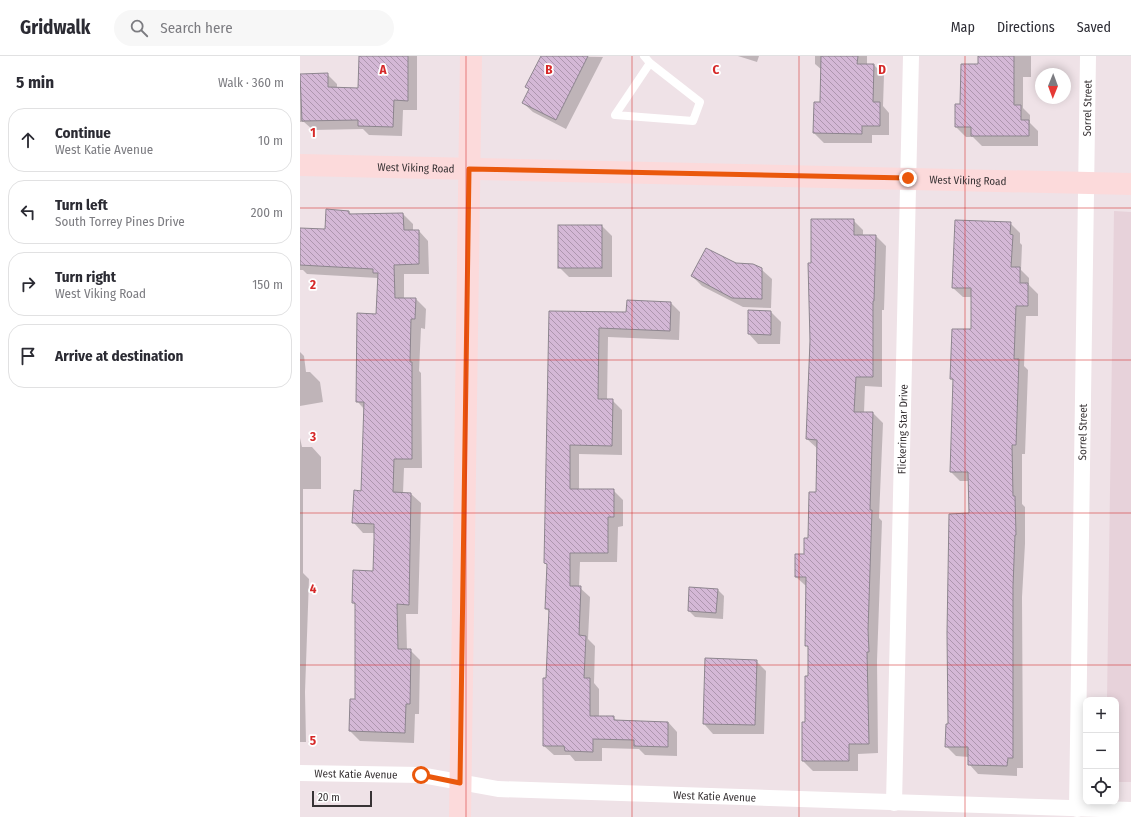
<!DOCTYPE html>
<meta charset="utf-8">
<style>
:root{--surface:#fff;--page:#f7f7f7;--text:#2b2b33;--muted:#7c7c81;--line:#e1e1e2}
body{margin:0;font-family:"Fira Sans Condensed",sans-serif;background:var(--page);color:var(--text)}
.controls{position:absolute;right:12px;bottom:12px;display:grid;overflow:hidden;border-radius:8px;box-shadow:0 2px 10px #0003}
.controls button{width:36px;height:36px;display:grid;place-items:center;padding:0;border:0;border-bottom:1px solid var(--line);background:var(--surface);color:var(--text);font:20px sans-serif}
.compass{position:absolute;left:735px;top:12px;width:36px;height:36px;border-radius:50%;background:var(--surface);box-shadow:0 2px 10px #0003;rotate:181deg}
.scale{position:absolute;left:12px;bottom:10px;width:60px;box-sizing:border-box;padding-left:4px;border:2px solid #383335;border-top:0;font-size:11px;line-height:14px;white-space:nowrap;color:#383335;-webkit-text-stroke:3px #fff;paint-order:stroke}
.stop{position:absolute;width:12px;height:12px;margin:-9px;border:3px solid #ea580c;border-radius:50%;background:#fff}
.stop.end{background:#ea580c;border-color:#fff;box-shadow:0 1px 4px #0008}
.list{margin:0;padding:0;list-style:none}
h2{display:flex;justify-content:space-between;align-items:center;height:52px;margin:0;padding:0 16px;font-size:17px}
h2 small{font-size:13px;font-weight:400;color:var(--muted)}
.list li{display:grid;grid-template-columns:26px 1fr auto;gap:12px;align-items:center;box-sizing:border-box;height:64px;margin:0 8px 8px;padding:0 8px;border:1px solid var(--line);border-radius:16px}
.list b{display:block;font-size:15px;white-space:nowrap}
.list p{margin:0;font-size:13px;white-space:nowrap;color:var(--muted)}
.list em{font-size:13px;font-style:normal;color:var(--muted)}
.icon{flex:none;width:22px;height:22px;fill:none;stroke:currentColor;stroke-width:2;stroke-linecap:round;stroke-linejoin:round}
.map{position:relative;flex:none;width:831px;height:761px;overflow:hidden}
header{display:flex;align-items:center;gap:24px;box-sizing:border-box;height:56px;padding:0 20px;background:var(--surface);border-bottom:1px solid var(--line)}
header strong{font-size:19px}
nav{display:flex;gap:22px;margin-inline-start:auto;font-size:14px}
.search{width:280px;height:36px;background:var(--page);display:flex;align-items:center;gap:10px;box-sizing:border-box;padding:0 14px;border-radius:22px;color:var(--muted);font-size:15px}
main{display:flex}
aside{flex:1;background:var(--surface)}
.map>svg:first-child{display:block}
</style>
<header>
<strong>Gridwalk</strong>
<div class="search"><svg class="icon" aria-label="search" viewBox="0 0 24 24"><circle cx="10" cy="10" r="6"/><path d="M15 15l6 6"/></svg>Search here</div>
<nav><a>Map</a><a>Directions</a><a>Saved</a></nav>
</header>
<main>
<aside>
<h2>5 min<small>Walk · 360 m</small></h2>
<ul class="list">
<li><svg class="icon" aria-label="ahead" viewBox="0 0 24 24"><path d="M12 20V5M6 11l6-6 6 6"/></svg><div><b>Continue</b><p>West Katie Avenue</p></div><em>10 m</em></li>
<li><svg class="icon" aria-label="left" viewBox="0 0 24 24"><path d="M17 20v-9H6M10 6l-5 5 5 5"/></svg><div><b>Turn left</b><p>South Torrey Pines Drive</p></div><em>200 m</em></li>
<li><svg class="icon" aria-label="right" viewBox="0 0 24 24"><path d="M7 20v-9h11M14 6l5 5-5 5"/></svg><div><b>Turn right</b><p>West Viking Road</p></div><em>150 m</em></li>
<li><svg class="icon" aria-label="arrive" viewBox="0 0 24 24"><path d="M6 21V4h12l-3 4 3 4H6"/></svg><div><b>Arrive at destination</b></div></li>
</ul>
</aside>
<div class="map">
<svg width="831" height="761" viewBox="0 0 831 761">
<defs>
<pattern id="building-back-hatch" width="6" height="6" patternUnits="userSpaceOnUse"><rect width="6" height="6" fill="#d4b8d6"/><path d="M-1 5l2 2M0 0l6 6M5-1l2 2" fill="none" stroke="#ad96ae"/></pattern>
</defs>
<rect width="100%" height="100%" fill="#efe2e7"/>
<path fill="#e7d2da" d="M814 155 831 156V726H816V644H807Z"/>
<g fill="#0003">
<path d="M60 0H117V54H103L102 80 69 79 63 73 13 74 4 66H0V19L27 18 37 28V33H59Z"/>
<path d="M242 0 303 1 266 73 233 56 223 47 230 34 227 31Z"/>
<path d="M438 0H459L457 6Z"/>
<path d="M515 0H567V9H574L584 19 583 50 589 57V79H572V87H524L514 77 521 47 522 14 515 8Z"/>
<path d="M679 0H731V21H723V52L730 59V67L738 75V90H682L673 81H666L656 71 661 49 679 9Z"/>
<path d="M49 156 52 159 103 158 113 168V175H119L128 185 129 218H104V243H116L126 253 125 273 121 272 119 315 121 317 122 412H104L103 437 111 438 121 447 118 558H106L107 594H110L120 604 119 658H115L114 687 60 685 50 675 56 644V549L53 547 74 516 75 477H63L54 467 62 436 64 353 57 345 77 259 78 222 7 218 3 214H0V173L26 174Z"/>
<path d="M553 164 563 174V180H576L586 190 584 254H582V331L565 330 564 357H573L583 367 579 462 582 465 577 605 578 697 558 698V715H513L503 705 509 621V593L506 589 507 531 496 521 509 483 517 437 518 393 507 383 512 208Z"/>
<path d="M710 167 720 177V187L722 189 721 214 729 222V229L738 238V260H726L724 310 728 314 725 398H722V448L725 451V488L722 541 723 712H717V720L678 718 669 708V701L656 700 646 690 670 458 669 425H660L651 416 654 325 651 323 672 274V241H663L653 232Z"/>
<path d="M259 170H302L312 180V221H269L259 211Z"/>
<path d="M461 213 472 223 471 252 443 251 402 230 392 220Z"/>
<path d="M371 247 380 256 379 284 308 281 307 344H312L322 354V399L279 398V434H313L323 444V470L318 471 317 506H280L279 531 290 541 288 583 295 590 294 627 299 633V661H313L317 665 368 666 377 676V700L345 699 339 693 302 692V705H275L270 699H254L244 690 250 556 246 553 248 510 245 507 250 256 327 257Z"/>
<path d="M471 256 481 266 480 288H458L449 278Z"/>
<path d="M0 296 4 300 6 316H10L20 326 23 346 0 350Z"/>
<path d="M0 382 2 391H12L21 401V433H3V517L9 523 5 636 6 686H0Z"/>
<path d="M418 534 424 540 423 563 395 561 389 555Z"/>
<path d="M456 605 466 615 464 678H413L404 668Z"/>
</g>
<g fill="url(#building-back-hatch)" stroke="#8d858e">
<path d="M59 0H108V45L94 44 93 71 58 70V64L2 65 0 18 28 17V31L58 32Z"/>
<path d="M241 0H288L256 64 222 47 229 33 225 31Z"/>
<path d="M521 0H558L557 8H574L573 46H580V70H562V78L513 77 514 46H520Z"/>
<path d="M678 0H714V49H721V64H729V80H671V71H655V48H660L661 8H678Z"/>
<path d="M26 153 49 155V158L103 157 104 174H119V208L94 209 95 242H116L115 263H111L110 306H112V403H94L93 436 111 437 109 549 97 548 98 593H111L110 648H106L105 677 49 675 50 643H55V547H52L53 514 73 515 74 484V468L52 467 54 434 61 435 64 346H56L57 257 76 258 78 217H73V213L0 209V172L25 173Z"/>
<path d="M511 163H554V179H576L574 245H573V321H556L554 356H573L570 454H572L568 574 569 596H567L569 688H549V705H502V666H505V620H508V590H505L506 521H495V498H504V482H508L509 436H516L517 384 506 383 510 285 508 207H511Z"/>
<path d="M655 164 711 166 710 178 713 179 711 211H720V227H728V250H716L714 303H719L716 389H712L713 440H715L716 479H715L713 530V702H708L707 710 668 709V691H645L646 668H648L647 577 649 458 669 457 668 416H650L653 323H650L652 273H671V232H652Z"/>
<rect x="258" y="169" width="44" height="43"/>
<path d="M406 192 436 207 453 208 462 212V243L432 242 391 220Z"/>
<path d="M327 244 371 246 370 275 299 272 298 343H313L312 390 270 389V433H314V461H308V497H270V530H281L279 579 286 580 284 622H290V660H314V664L368 666V691L334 690V684L293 683V696L265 695 264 690H243V622H246L249 553H245L247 508 244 507 249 255 326 256Z"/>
<path d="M448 254 471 255V279L448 278Z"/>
<path d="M389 531 418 533 416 557 388 555Z"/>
<path d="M405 602 457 604 455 669 403 668Z"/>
</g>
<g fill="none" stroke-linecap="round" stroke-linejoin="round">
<path stroke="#fff" stroke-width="8" d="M344 0 350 7 400 46 393 65 315 59 350 7"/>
<g stroke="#fff" stroke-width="16">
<path id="s1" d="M0 717 121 719 198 733 831 754"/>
<path id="s2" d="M594 747 611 0"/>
<path id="s3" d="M777 753 788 0"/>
</g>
<g stroke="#fcdadb" stroke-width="22">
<path id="s4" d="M0 109 831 128"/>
<path d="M160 761 171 0"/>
</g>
</g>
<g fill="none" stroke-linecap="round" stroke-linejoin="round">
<path stroke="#ea580c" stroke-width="5" d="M121 719 160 727 169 113 608 122"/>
</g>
<path fill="none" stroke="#d62828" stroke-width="1" stroke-opacity="0.55" d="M166 0V761M332 0V761M499 0V761M665 0V761M0 152H831M0 304H831M0 457H831M0 609H831"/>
<g text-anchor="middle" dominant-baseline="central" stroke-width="3.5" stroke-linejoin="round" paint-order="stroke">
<g font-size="11" fill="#383335" stroke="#fff">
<text stroke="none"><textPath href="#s3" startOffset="701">Sorrel Street</textPath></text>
<text stroke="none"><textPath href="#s4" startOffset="116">West Viking Road</textPath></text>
<text stroke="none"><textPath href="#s4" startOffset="668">West Viking Road</textPath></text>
<text stroke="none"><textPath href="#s2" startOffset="374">Flickering Star Drive</textPath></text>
<text stroke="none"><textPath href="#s3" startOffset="377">Sorrel Street</textPath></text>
<text stroke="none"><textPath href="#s1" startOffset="56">West Katie Avenue</textPath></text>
<text stroke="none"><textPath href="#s1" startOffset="416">West Katie Avenue</textPath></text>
</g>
</g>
<g font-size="13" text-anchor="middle" font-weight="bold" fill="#d62828" stroke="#fff" stroke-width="3.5" stroke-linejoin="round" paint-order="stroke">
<text x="83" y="18">A</text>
<text x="249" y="18">B</text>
<text x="416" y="18">C</text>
<text x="582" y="18">D</text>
<text x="13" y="81">1</text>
<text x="13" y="233">2</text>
<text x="13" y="385">3</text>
<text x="13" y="537">4</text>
<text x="13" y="689">5</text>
</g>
</svg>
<div class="controls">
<button>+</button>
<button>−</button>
<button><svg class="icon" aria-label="locate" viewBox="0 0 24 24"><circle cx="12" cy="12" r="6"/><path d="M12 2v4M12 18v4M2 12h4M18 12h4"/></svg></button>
</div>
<svg class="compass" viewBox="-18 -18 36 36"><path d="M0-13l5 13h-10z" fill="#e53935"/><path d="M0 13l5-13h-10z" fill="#7c7c81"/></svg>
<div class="scale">20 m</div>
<div class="stop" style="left:121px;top:719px"></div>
<div class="stop end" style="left:608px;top:122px"></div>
</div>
</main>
